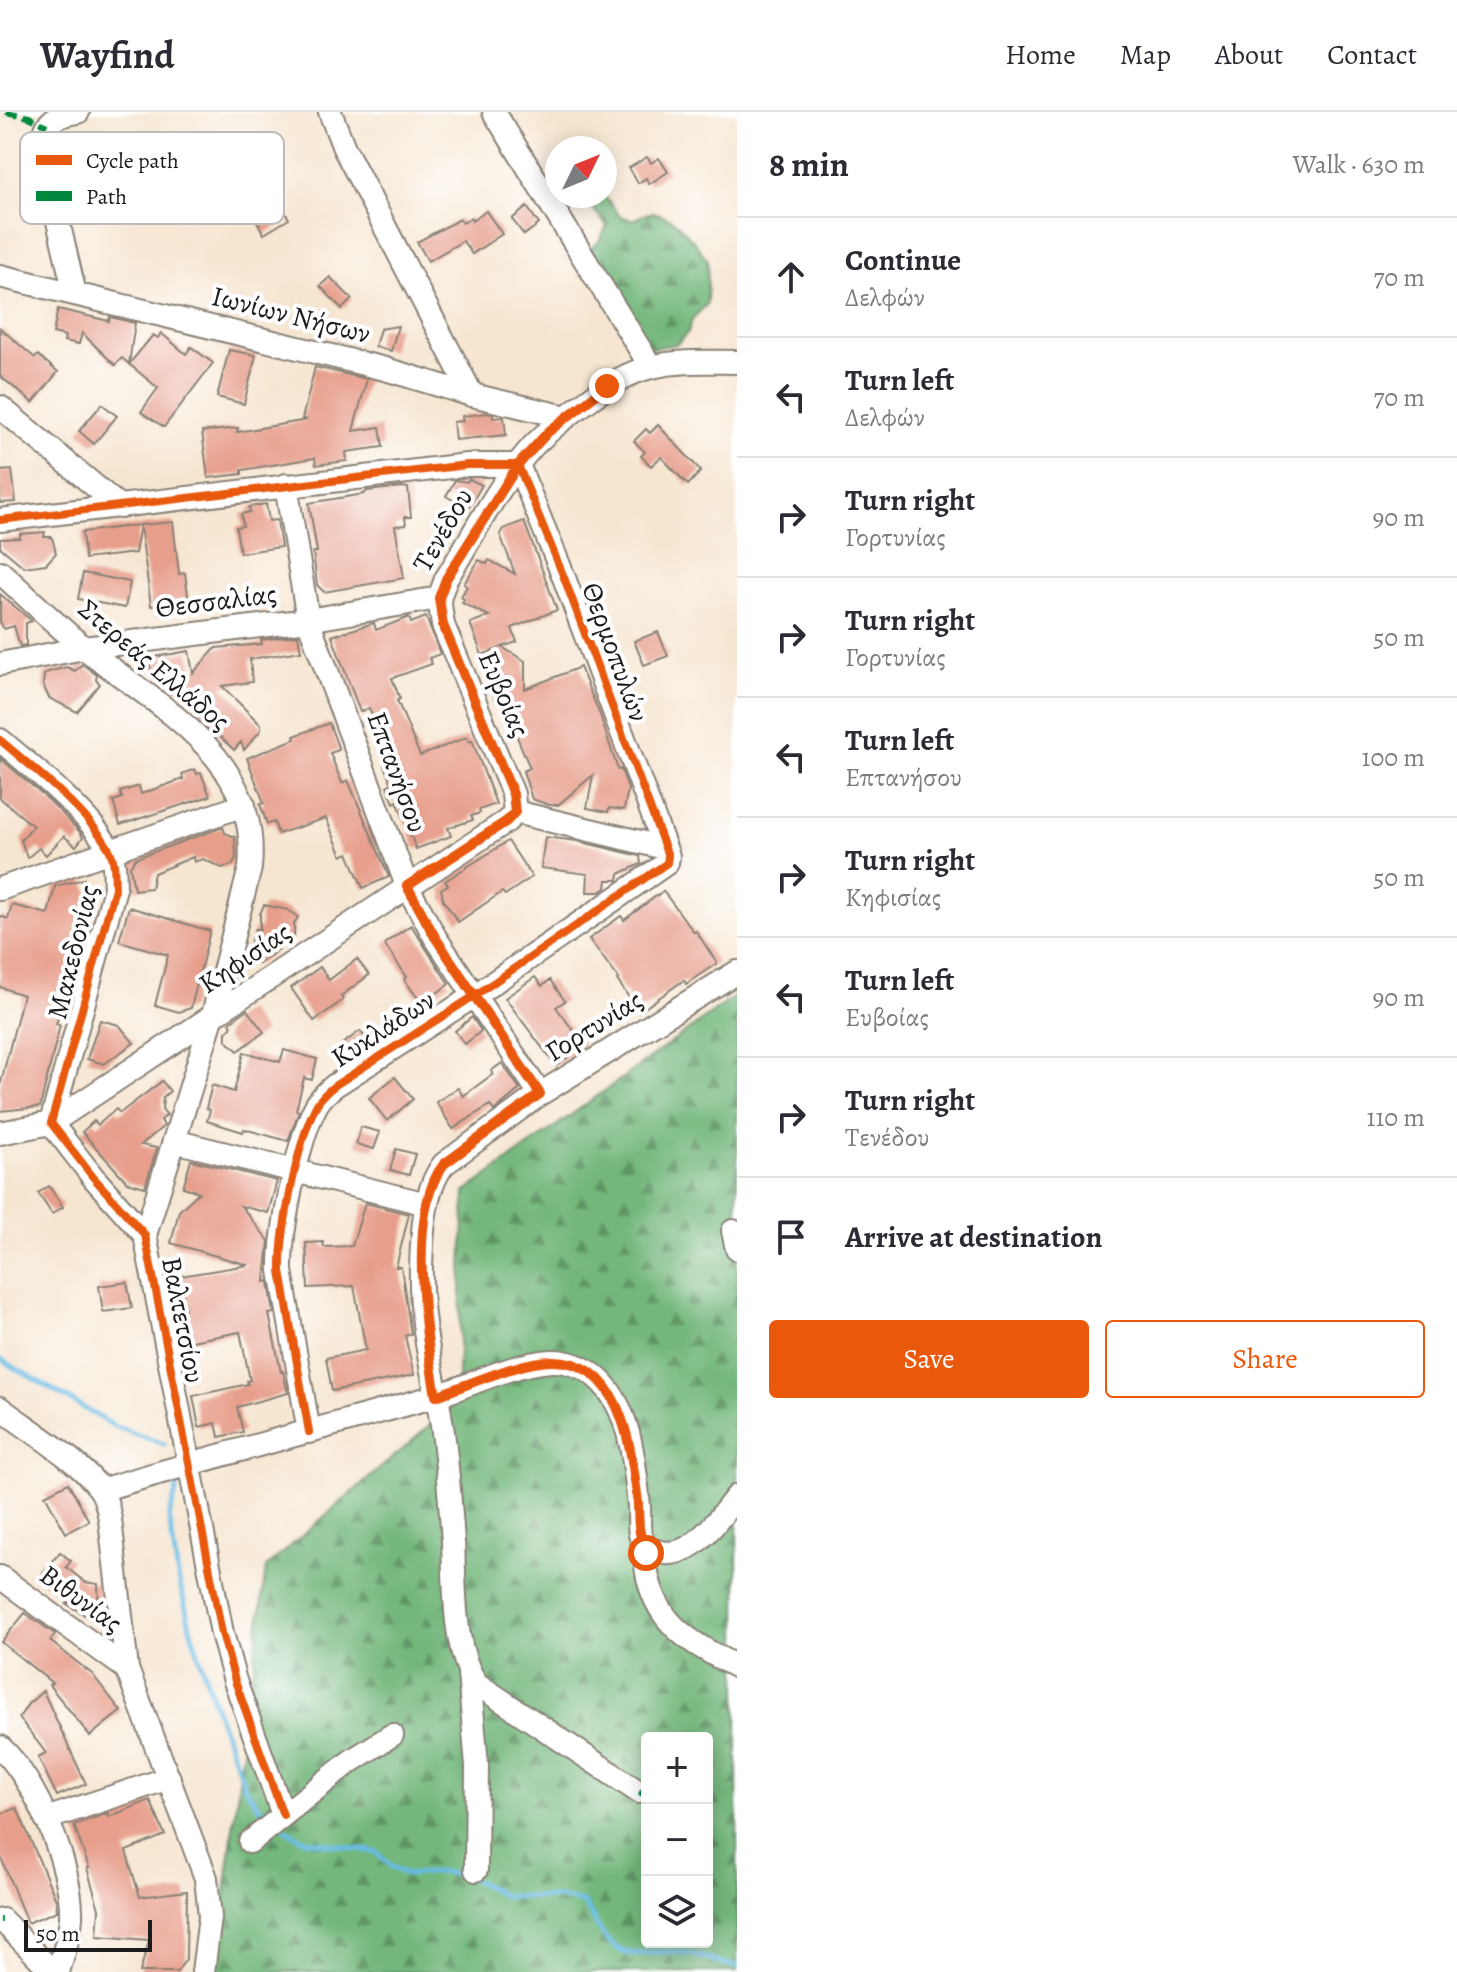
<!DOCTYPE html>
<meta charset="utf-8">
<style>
:root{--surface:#fff;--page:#f2f2f3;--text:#2b2b33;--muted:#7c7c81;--line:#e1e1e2;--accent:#ea580c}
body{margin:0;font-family:Alegreya,serif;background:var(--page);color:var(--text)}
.controls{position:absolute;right:24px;bottom:24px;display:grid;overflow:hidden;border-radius:8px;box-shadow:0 4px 20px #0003}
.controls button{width:72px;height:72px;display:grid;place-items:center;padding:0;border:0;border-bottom:2px solid var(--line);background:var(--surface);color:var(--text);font:40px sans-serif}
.compass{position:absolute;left:545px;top:24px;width:72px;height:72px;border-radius:50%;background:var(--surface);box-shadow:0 4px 20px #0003;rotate:47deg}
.scale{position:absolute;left:24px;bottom:20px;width:128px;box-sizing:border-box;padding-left:8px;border:4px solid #1c1c1c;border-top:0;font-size:22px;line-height:28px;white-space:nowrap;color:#1c1c1c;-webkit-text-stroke:6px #fff;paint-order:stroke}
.stop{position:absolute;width:24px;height:24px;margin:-18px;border:6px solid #ea580c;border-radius:50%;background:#fff}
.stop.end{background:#ea580c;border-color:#fff;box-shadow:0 2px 8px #0008}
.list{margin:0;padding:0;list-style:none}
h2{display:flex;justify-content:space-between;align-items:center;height:104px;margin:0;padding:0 32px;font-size:34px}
h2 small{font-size:26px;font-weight:400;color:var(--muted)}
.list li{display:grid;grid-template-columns:52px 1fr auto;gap:24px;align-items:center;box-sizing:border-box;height:120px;padding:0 32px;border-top:2px solid var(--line)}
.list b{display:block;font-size:30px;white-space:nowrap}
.list p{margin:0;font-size:26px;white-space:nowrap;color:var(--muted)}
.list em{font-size:26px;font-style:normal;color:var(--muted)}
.actions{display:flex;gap:16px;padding:24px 32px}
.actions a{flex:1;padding:18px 0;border:2px solid var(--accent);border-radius:8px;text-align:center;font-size:28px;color:var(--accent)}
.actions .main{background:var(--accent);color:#fff}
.icon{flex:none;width:44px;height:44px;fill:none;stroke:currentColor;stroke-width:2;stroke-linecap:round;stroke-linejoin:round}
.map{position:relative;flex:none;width:737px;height:1860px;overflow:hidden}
header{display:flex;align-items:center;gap:48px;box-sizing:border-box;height:112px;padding:0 40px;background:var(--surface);border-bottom:2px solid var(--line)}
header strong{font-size:38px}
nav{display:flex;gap:44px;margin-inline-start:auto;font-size:28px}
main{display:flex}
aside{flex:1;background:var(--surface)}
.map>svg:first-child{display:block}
</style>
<header>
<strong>Wayfind</strong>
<nav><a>Home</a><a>Map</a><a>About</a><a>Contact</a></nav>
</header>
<main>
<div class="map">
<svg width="737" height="1860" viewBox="0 0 737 1860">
<defs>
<pattern id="forest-firs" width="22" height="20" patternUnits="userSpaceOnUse" patternTransform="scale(2)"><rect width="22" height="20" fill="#73b77b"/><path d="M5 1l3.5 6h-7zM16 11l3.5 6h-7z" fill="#5e9464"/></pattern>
</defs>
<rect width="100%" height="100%" fill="#fff"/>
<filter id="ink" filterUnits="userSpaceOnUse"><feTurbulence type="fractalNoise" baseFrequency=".0125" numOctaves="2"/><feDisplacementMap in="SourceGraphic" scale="16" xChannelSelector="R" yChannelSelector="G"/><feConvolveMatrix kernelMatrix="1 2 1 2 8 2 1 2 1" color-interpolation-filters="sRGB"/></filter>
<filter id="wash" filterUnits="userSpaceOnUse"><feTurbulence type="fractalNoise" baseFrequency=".006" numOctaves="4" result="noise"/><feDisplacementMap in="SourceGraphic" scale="32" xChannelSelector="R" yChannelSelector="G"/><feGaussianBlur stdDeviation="1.8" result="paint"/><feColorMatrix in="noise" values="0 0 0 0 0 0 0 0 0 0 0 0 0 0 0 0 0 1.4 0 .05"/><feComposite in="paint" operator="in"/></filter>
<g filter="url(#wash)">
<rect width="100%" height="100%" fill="#f6e6d1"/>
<g fill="url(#forest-firs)" stroke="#486a4c" stroke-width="2" fill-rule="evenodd">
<path d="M583 84H604L620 104 632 108C637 106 645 101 650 101 674 99 695 132 708 148L707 192 693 206 688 220 677 232 647 237 588 140 600 128 607 114Z"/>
<path d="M737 883V1860H215L266 1455 457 1290 465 1080ZM647 1626H707V1830H647Z"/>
</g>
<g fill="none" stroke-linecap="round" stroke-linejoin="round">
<g stroke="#67bbe3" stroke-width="5">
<path d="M0 1247 116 1315 164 1332"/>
<path d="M177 1376 169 1406 178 1464 192 1522 217 1600 246 1677 263 1701"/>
<path d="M286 1718 305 1728 376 1740 392 1755 407 1763 438 1760 465 1763 504 1784 558 1786 584 1791C594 1806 602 1828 618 1837 635 1847 656 1838 675 1840 696 1842 716 1849 737 1855"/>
</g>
</g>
<g id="blocks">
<g fill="#e79e8b">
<path d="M647 45 651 51 659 46 668 60 649 72 646 66 638 71 629 56Z"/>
<path d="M266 68 289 107 264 122 253 102 257 99 246 81Z"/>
<path d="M527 95 539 112 524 123 512 107Z"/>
<path d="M486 99 502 122 472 142 463 129 428 149 417 130 460 107 463 111 471 106 472 109Z"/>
<path d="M330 165 352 187 342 197 320 174Z"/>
<path d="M58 197 109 209 110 205 135 211 129 252 122 246 115 253 82 221 79 232 64 229 65 224 53 221Z"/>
<path d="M398 214 391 239 375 234 380 217Z"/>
<path d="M0 216 35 246 38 243 58 260 33 291 0 264Z"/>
<path d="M161 221 186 242 191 235 213 251 164 315 141 300 158 276 129 252 153 223 158 226Z"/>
<path d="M229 238 256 243 244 292 217 285Z"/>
<path d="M315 255 367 267 353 319 380 315 383 335 346 340 347 349 316 353 315 346 242 358V362L208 366 202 320 238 316 237 320 307 308 302 307Z"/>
<path d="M102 292 117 304 94 332 79 319Z"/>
<path d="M487 301 493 302V306L504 305 506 323 455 328 453 310 463 309 462 304Z"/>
<path d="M658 313 701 359 688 373 661 345 651 354 641 344 645 340 634 329 646 317 650 321Z"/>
<path d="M12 358 16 390 0 391V359Z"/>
<path d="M469 367 482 373 468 397 446 384 455 368 467 370Z"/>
<path d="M403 375 408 376 411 405H405L406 413 395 414 404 466 324 480 317 473 313 440H317L309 391 364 382 367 379Z"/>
<path d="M266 392 269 409 277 408 281 435 240 441 236 415 243 414 241 402 250 400 249 395Z"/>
<path d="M524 409 557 498 512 516 517 530 502 535 525 549V577L580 555 600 603 618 658 621 657 628 677 624 698 609 696 608 700 587 696 593 663 558 693H549L532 687 523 659 530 656 503 591 494 587 496 574 490 571 488 563 499 537 482 543 470 511 489 504 462 491 464 487 461 485 467 474 464 472 479 448 487 452 489 448 515 462 500 422 503 417Z"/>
<path d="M173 410 179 462 185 461 189 491 179 493 180 499 160 502 158 493 151 494 140 413Z"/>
<path d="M140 413 135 441 85 447 82 420Z"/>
<path d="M45 420 44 425H52L56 441 46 452 24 455 0 435V427L20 426V422Z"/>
<path d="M83 461 130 470 125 496 78 487Z"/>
<path d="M0 482 32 509 26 511V533L20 534 14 514 4 517 0 510Z"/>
<path d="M409 505 411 511 426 505 440 542 429 546 432 552 392 566 400 587 397 588 420 644 467 625 469 630 472 628 496 692 479 698 480 701 471 704 473 708 448 716 451 724 416 737 397 689 394 691 387 674 392 671 384 654 390 651 386 637 369 596 360 600 332 524 374 511 376 518Z"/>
<path d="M658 520 668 544 644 553 634 529Z"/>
<path d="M298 523 301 539 250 547 252 570 222 574 261 613V618L244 638 241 630 234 638 196 602 207 585 184 588 182 579 172 581 171 570 159 572 157 559 151 560 149 546 189 539 193 561 216 536 262 532 261 528Z"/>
<path d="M82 552 97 563 96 568 100 572 77 600 49 586 43 573 44 563 48 560 67 555 75 559Z"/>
<path d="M329 611 339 638 330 641 342 671 348 668 389 765 363 776 348 741 342 744 326 706 278 722 274 710 267 712 260 692 264 691 247 646 295 627 294 624Z"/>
<path d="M0 646 51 690 79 719 83 725 76 734 64 724 46 743 39 736 27 746 21 728 33 714 0 686Z"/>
<path d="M195 657 197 662 201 661 210 684 120 713 113 689 122 686 120 680 139 674 141 682 183 667 182 662Z"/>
<path d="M223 715 225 721 235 725 236 746 232 753 222 756 203 747 194 750 193 745 154 761 151 776 134 778 130 754 136 746Z"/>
<path d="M545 725 577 729 640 744 641 752 619 762 618 768H607L606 776 600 780H587L588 762 541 756Z"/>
<path d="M508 729 532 765 505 783 502 780 458 810 443 787 441 777 448 773 445 769Z"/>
<path d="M84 767 90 784 92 785 68 864 70 865 56 912 60 913 40 995 0 999V974L23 883 0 875V804L8 807 12 793 48 802 55 774Z"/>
<path d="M663 779 694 820 696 819 717 851 686 872 684 868 639 900 617 868 619 867 589 827 621 804 624 808Z"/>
<path d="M264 793 288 798 298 805 294 812V825L259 852 250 847 253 834 250 832 255 817H260V802Z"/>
<path d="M129 795 210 819 191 896 179 900 155 893 168 843 119 829Z"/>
<path d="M411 813 449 872 422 892 404 867 407 865 384 832Z"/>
<path d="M357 847 369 863 341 884 343 888 314 909 291 876 320 855 329 868Z"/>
<path d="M535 865 542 874 550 868 565 889 556 895 584 933 556 954 505 886Z"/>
<path d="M247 898 264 920 238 939 226 928V920L232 914 230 910Z"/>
<path d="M472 905 481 919 465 932 455 919Z"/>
<path d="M100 908 119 913 134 931 104 952 87 947Z"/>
<path d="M360 919 371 932 351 946 341 933Z"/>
<path d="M284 938 317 947 312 968 304 966 296 998 299 999 288 1029 244 1017 243 1020 207 1009 210 998 206 996 212 973 234 980 244 940 280 950Z"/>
<path d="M502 951 520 977 494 999 490 993 453 1017 436 990 458 976 463 984 493 962 491 959Z"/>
<path d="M395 965 413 987 387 1009 369 986Z"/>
<path d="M162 969 170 979 163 985 162 997 167 1003 161 1008 164 1014 141 1033 157 1036 145 1075 127 1070 82 1020 94 1009 98 1013 116 997 120 1001Z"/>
<path d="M361 1015 380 1020 374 1037 356 1032Z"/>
<path d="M396 1037 415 1042 409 1063 390 1058Z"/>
<path d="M191 1048 277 1069 268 1101 241 1094 269 1129 265 1170 269 1169 274 1201 269 1202 281 1260 283 1259 288 1281 237 1295 243 1320 219 1325 216 1311 199 1315 193 1284 248 1272 247 1269 250 1268 240 1220 186 1230 180 1199 185 1198 180 1164 248 1153 171 1131 179 1099 199 1080 183 1075Z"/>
<path d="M49 1074 63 1095 52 1102 38 1081Z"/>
<path d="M365 1091 409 1102 396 1155H401L411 1222 405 1224 414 1263 332 1279 326 1246 366 1238 354 1174 308 1176 306 1131 323 1130 324 1135 352 1134Z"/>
<path d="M127 1170 132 1196 103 1200 99 1174Z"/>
<path d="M68 1371 89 1409 66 1421 45 1383Z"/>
<path d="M60 1440 71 1449 66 1455 85 1470 98 1472 99 1512 67 1492 69 1491 39 1466Z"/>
<path d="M25 1501 55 1522 50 1529 92 1562 121 1599 90 1624 49 1573 52 1571 1 1530Z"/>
<path d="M43 1579 86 1672 57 1684 38 1645 46 1641 19 1606 28 1592Z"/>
<path d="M150 1688 165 1723 126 1739 140 1785 187 1779 186 1847 177 1860H140L149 1828 97 1824 99 1797 87 1756H89L74 1713 108 1701 109 1705Z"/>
<path d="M17 1696 56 1788 57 1799 27 1811 0 1743V1702Z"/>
</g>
</g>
</g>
<g filter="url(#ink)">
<use href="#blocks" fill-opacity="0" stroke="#898176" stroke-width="2"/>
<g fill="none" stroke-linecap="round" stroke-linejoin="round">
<g stroke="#898176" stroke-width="26">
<g id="minor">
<path d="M330 0 344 36 472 283"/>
<path d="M494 0 651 255"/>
<path d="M0 164 385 257 472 283 566 305"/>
<path d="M75 182 43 45C43 14 46 5 78 0"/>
<path d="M0 295 120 395"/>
<path d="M286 373 308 508 407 774 435 825 540 982"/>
<path d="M0 408 467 353H518L563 463 668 744 667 751 474 884 334 974C328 979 321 985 317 992 298 1026 280 1120 281 1159L309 1320"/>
<path d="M0 460C29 486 57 514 87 538 161 597 261 646 250 756L213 903 145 1123"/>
<path d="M0 552 84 536 308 508 439 486"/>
<path d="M0 628C32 655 92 703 110 739 116 751 114 764 115 776L51 1011 93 1065 145 1123 222 1521 235 1569 283 1703"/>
<path d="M515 700 513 682 443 513 439 486 446 467C474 423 498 372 534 333 550 317 568 303 586 290 606 275 626 261 651 255 679 248 709 250 737 250"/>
<path d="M515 700 665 736"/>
<path d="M0 777 244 693"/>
<path d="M0 1021 51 1011 507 709 515 700"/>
<path d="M174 1029 427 1092"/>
<path d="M733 1119 737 1137"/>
<path d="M0 1296C29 1318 79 1348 100 1377 106 1385 108 1397 110 1407L127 1557 206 1766 210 1805 203 1860"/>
<path d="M101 1378C209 1345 320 1317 429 1286 469 1275 509 1252 551 1249 566 1248 585 1255 596 1265 631 1294 635 1353 639 1395 640 1409 636 1425 647 1435 644 1446 646 1455 648 1466 660 1516 694 1532 737 1555"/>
<path d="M647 1435C687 1458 715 1410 737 1384"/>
<path d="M0 1465 127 1557"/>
<path d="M469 1561 477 1654 476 1758"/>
<path d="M0 1635C36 1667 73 1757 71 1805 70 1824 63 1842 58 1860"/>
<path d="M639 1680 477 1572C452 1538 455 1471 453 1429 450 1393 448 1356 443 1320 435 1266 419 1212 421 1157 422 1125 423 1078 444 1052L540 982 737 860"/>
<path d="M46 1707 169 1666"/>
<path d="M250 1730 351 1649 392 1623"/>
<path d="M2 1808 53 1860"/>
</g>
</g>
<use href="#minor" stroke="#fff" stroke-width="22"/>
<g stroke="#00873e" stroke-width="6" stroke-dasharray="12 6" stroke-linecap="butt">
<path d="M6 0 29 5 47 14"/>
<path d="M639 1680 647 1684"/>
<path d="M0 1808H2"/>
</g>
<g stroke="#fff" stroke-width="13">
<g id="cycleway">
<path d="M0 408 467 353H518L563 463 668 744 667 751 474 884 334 974C328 979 321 985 317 992 298 1026 280 1120 281 1159L309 1320"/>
<path d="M0 628C32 655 92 703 110 739 116 751 114 764 115 776L51 1011 93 1065 145 1123 222 1521 235 1569 283 1703"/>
</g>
</g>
<use href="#cycleway" stroke="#e8590c" stroke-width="8"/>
</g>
</g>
<g fill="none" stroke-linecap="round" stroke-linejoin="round" filter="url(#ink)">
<path stroke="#ea580c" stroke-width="10" d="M607 274 548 320 518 353 446 467 439 486 443 513 513 682 515 700 507 709 407 774 435 825 540 982 444 1052C406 1099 426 1227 436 1284 468 1273 522 1248 554 1249 621 1250 630 1332 637 1382 640 1399 635 1423 647 1435L646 1441"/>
</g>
<g text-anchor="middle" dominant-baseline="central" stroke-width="8" stroke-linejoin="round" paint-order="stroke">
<g font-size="28" fill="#1c1c1c" stroke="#fff">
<text transform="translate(291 203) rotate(14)">Ιωνίων Νήσων</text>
<text transform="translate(443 418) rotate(-60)">Τενέδου</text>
<text transform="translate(216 489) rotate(-7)">Θεσσαλίας</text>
<text transform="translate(615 540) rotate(70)">Θερμοπυλών</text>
<text transform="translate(154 553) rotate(40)">Στερεάς Ελλάδος</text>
<text transform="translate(504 582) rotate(67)">Ευβοίας</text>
<text transform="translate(397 660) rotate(70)">Επτανήσου</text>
<text transform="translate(73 840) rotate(-76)">Μακεδονίας</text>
<text transform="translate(245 846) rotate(-34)">Κηφισίας</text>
<text transform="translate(594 914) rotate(-32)">Γορτυνίας</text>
<text transform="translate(383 917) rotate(-33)">Κυκλάδων</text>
<text transform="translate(183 1208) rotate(79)">Βαλτετσίου</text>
<text transform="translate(81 1487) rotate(36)">Βιθυνίας</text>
</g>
</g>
<rect x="20" y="20" width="264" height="92" rx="12" fill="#fff" stroke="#bbb" stroke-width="2"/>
<rect x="36" y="43" width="36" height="10" fill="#e8590c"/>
<rect x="36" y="79" width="36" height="10" fill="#00873e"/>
<g font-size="22" fill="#1c1c1c">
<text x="86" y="56">Cycle path</text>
<text x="86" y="92">Path</text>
</g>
</svg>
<div class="controls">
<button>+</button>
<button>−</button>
<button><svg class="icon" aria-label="layers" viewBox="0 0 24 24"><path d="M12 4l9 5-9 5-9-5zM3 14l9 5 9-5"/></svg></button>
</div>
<svg class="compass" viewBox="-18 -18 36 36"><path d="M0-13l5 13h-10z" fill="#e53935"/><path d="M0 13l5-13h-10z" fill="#7c7c81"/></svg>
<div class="scale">50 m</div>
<div class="stop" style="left:646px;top:1441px"></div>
<div class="stop end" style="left:607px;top:274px"></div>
</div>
<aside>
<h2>8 min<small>Walk · 630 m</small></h2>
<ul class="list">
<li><svg class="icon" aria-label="ahead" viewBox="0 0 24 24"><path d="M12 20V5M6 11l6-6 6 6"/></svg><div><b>Continue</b><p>Δελφών</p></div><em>70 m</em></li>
<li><svg class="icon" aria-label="left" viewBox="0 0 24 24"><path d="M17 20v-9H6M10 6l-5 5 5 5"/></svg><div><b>Turn left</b><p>Δελφών</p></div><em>70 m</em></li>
<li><svg class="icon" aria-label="right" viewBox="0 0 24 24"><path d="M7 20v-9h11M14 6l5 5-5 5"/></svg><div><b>Turn right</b><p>Γορτυνίας</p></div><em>90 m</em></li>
<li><svg class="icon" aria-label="right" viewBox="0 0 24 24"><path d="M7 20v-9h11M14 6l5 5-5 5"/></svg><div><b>Turn right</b><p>Γορτυνίας</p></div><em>50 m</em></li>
<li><svg class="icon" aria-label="left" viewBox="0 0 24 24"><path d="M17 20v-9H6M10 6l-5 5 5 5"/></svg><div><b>Turn left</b><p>Επτανήσου</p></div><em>100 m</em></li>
<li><svg class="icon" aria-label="right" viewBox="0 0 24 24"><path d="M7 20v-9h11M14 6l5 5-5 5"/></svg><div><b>Turn right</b><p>Κηφισίας</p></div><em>50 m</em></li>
<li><svg class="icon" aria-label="left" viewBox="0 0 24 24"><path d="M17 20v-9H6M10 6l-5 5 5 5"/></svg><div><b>Turn left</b><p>Ευβοίας</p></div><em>90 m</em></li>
<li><svg class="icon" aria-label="right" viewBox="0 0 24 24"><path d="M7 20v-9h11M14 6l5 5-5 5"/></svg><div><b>Turn right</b><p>Τενέδου</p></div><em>110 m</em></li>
<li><svg class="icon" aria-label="arrive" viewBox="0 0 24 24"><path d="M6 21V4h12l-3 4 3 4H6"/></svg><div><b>Arrive at destination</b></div></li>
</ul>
<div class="actions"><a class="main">Save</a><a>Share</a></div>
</aside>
</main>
